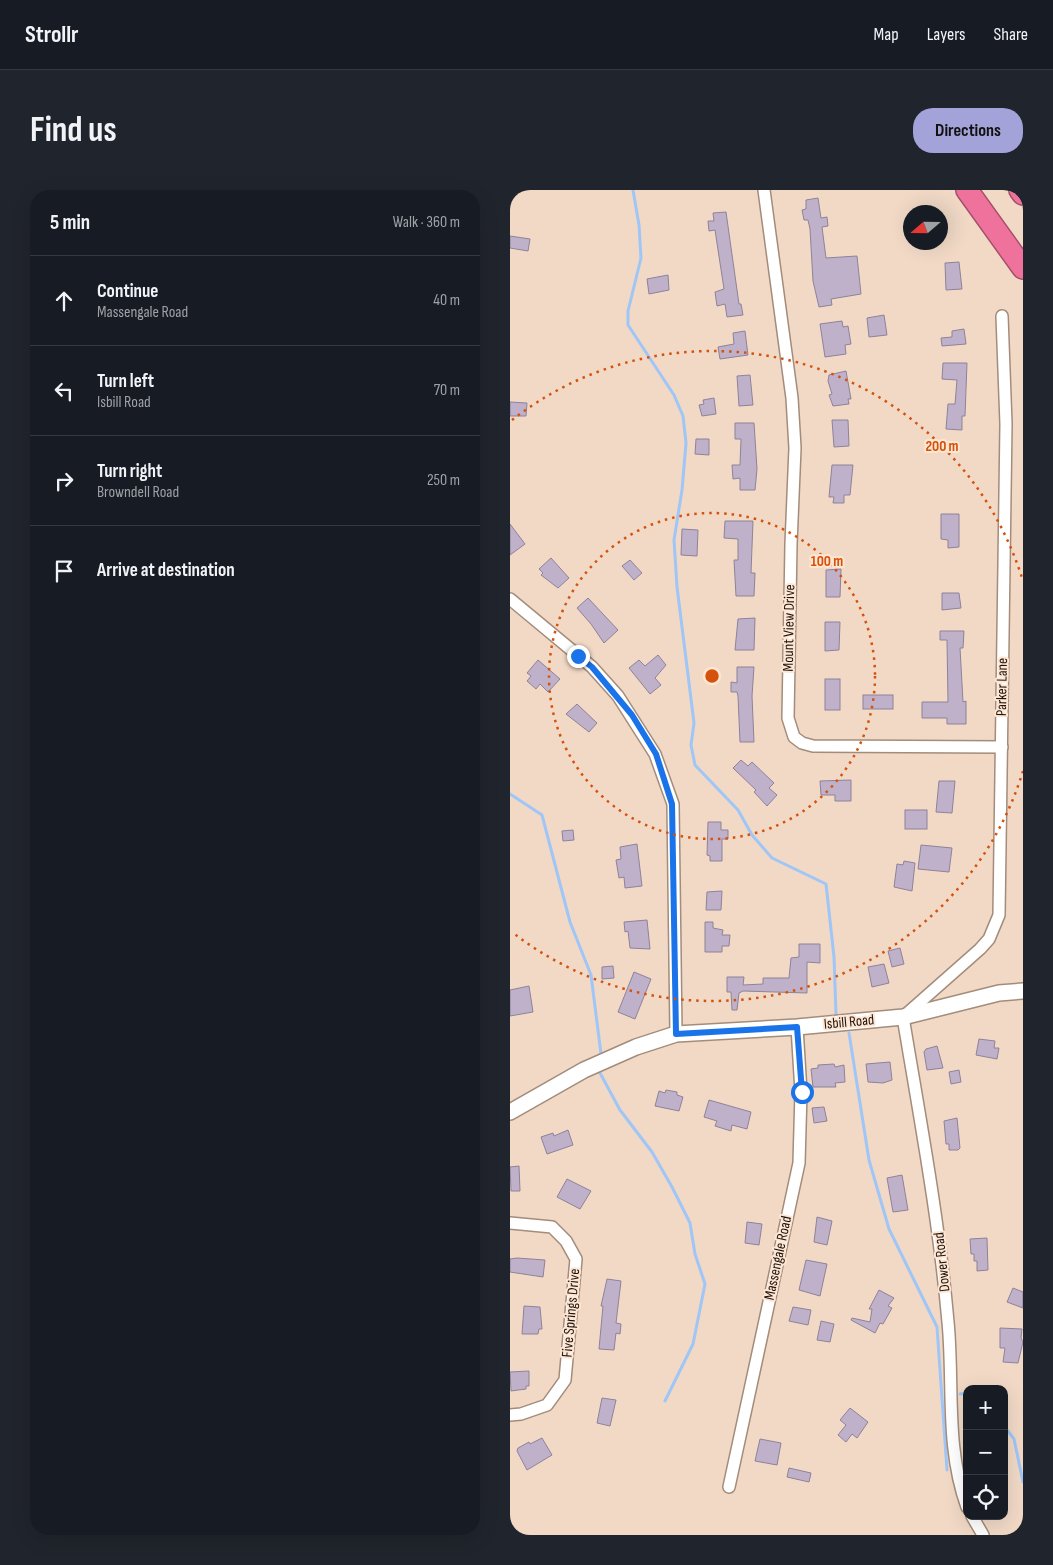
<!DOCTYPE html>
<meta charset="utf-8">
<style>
:root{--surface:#171b24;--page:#20242c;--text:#f1f3f6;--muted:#9ea1a6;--line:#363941;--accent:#a3a2d9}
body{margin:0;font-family:"Sofia Sans Condensed",sans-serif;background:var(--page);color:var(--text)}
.controls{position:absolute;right:15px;bottom:15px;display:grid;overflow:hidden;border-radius:10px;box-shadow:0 5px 20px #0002}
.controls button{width:45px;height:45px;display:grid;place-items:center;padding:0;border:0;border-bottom:1px solid var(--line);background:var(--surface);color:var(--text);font:25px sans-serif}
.compass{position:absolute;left:393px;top:15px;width:45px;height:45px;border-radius:50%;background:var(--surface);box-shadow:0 5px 20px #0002;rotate:250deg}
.stop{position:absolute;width:15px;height:15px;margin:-11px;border:4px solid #1a73e8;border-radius:50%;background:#fff}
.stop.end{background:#1a73e8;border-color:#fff;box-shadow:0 1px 5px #0008}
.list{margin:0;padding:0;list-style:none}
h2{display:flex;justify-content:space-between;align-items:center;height:65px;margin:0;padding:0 20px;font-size:21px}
h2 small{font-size:16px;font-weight:400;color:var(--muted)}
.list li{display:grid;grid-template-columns:32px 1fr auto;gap:15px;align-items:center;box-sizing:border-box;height:90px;padding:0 20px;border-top:1px solid var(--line)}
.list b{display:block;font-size:19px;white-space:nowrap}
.list p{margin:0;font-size:16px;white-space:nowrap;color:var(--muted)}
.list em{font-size:16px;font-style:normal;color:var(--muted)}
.icon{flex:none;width:28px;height:28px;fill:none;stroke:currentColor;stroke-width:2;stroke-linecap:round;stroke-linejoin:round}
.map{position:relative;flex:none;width:513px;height:1345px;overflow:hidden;border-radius:20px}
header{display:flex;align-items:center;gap:30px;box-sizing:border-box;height:70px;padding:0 25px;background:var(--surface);border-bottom:1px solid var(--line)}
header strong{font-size:24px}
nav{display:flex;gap:28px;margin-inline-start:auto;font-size:18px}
.intro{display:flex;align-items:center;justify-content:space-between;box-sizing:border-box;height:120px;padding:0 30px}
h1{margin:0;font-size:35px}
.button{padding:12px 22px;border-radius:20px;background:var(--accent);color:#111;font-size:18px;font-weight:700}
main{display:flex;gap:30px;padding:0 30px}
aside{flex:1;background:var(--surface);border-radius:20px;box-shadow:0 5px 20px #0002}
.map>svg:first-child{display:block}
</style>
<header>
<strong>Strollr</strong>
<nav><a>Map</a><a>Layers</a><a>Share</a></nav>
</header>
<div class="intro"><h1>Find us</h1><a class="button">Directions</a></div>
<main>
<aside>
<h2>5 min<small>Walk · 360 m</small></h2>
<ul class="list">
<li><svg class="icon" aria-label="ahead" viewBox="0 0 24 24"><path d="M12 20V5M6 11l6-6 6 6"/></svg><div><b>Continue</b><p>Massengale Road</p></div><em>40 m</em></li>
<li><svg class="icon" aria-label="left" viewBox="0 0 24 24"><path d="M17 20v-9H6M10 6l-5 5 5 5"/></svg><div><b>Turn left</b><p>Isbill Road</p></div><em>70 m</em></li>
<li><svg class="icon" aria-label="right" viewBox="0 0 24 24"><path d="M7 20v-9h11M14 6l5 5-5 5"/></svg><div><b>Turn right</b><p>Browndell Road</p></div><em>250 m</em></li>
<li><svg class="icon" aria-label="arrive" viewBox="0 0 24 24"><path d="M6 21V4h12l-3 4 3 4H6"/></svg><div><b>Arrive at destination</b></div></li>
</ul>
</aside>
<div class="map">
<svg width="513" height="1345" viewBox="0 0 513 1345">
<rect width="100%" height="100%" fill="#f1d9c6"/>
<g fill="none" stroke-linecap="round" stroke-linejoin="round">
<g stroke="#9fc6f6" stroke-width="3">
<path d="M123 0 129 35 131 68 118 121V135L164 205 173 226 176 253 172 300 164 350 167 397 184 533 181 555 185 575 228 620 242 645 262 668 316 694 324 767 326 824"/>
<path d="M0 604 32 625 60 732 81 785 91 864"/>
<path d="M339 843 359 970 379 1039 427 1137 437 1280"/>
<path d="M90 883 110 920 142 962 162 997 180 1033 185 1064 195 1094 183 1154 155 1211"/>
<path d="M450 1204 457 1203"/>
<path d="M494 1236 504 1249 513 1292"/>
</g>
</g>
<g fill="#beb1c9" stroke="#8f8299">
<path d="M308 8 311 28 317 27 318 36 312 37 316 68 347 66 351 104 321 109 322 115 309 117 303 91 300 39 298 30H294L292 20 296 19V10Z"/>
<path d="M216 22 229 114H231L233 125 217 127 215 114 207 116 205 102 214 99 205 40 199 41 198 31H204L203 23Z"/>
<path d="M0 46 20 49 18 61 0 58Z"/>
<path d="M449 72 452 99 436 100 435 73Z"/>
<path d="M158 85 159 100 139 104 137 89Z"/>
<path d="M374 125 377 145 359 147 357 128Z"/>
<path d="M332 131 333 137 338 136 341 154 335 155 336 164 315 167 310 134Z"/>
<path d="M454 139 456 154 432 156 431 148 442 147V141Z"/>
<path d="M235 141 238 165 210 169 208 157 224 154 223 143Z"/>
<path d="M433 173H457L455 226H452V240L436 239 438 214H445L447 190 432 189Z"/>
<path d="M336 181 341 209H338L339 214 323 216 319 205 322 204 318 191 319 185Z"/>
<path d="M240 185 243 215 229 216 227 186Z"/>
<path d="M204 208 206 224 192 226 189 215 194 214 193 210Z"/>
<path d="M0 212 17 213 16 226H0Z"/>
<path d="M322 230H338L339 256 324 257Z"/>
<path d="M225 233H244L247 279 245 300H230V288L223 289 222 275H230L231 249H225Z"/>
<path d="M186 249H199V265L185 264Z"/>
<path d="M322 275H343L340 305H334V313H323L324 307H319Z"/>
<path d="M431 324H449V357L438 358V350L431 349Z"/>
<path d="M215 331H243L241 383H245L244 406H226L224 370H228V349L214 348Z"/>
<path d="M0 334 15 354 0 365Z"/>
<path d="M172 339 188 340 187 366 171 365Z"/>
<path d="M41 368 59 388 48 398 31 385 33 383 29 379Z"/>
<path d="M120 370 132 383 124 390 112 376Z"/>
<path d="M331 379 330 407H316V380Z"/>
<path d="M432 403H449L451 418 432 420Z"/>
<path d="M78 408 108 440 94 453 81 434 67 418Z"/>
<path d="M245 428 244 460H225L228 429Z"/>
<path d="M315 432H330L329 460 315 461Z"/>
<path d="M430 441H454L453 458H450L453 512 456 511V534H437V528H412V512H438L437 450H430Z"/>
<path d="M148 465 156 475 145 488 151 495 140 504 119 478 129 470 135 476Z"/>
<path d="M28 470 50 489 38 502 30 494 26 499 17 491 21 486 17 483Z"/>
<path d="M227 477H244L242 506 244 552H230L228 506 227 502H221V492L227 493Z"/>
<rect x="315" y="489" width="15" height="31"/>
<rect x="353" y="505" width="30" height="14"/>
<path d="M67 514 87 533 79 542 56 524Z"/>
<path d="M231 570 238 576 242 572 264 593 259 598 267 605 257 616 244 602 246 600 223 578Z"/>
<path d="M341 590V611H325V605H311L310 591Z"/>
<path d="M429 591H445L442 623 426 622Z"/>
<rect x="395" y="620" width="22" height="19"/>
<path d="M198 632H211V640H218V649H212V671H200V666L197 665Z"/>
<path d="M63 640 64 650 53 651 52 641Z"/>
<path d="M127 654 132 696 115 698 114 687 109 688 106 670 111 669 110 657Z"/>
<path d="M411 655 442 658 439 682 408 679Z"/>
<path d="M394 671 405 673 402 701 384 697 387 674 393 675Z"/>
<path d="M212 701 211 720H196L197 702Z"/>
<path d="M137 730 140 759 120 758 118 741 115 742 114 732Z"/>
<path d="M195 732H203V738L213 740 212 745H220L219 756H212V762H195Z"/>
<path d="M289 754H310V773L297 772V803L233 801 229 803 227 820H222L221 802H217V787H234L233 795 253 794V788H279L281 768 289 767Z"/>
<path d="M390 758 394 774 382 777 378 761Z"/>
<path d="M374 774 379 793 362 797 358 777Z"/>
<path d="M103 776 104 788 92 789V777Z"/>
<path d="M124 782 141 789 125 829 108 822Z"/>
<path d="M19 796 23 822 0 826V800Z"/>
<path d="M469 849 485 851 484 858H489L487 869 466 865Z"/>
<path d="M427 856 433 878 417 880 414 862 416 859Z"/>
<path d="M380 872 382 890 373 893 358 892 356 874Z"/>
<path d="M324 874 325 877 334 875 335 892 325 893 326 897H303L301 879 308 878V875Z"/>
<path d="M449 880 451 892 441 894 439 882Z"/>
<path d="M156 900 167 902V905L173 907 169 921 145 916 149 901 155 903Z"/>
<path d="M199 910 241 922 237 939 222 935 221 941 205 936 207 931 194 927Z"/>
<path d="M314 917 317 931 304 933 302 918Z"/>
<path d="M447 928 450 958 448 960H439V954H436L434 931Z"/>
<path d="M58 940 63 955 37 964 31 947 43 943 44 946Z"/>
<path d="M9 976 10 1001H1L0 977Z"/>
<path d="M392 985 398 1020 383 1022 377 988Z"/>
<path d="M57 989 81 1001 70 1019 47 1007Z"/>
<path d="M307 1027 322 1031 317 1055 304 1052Z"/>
<path d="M237 1032 252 1034 249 1055 235 1053Z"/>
<path d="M477 1048 478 1080 467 1081V1071H464V1064H461L460 1049Z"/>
<path d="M7 1068 35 1070 33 1087 0 1082V1069Z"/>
<path d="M296 1070 317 1074 310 1106 289 1100Z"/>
<path d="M97 1089 111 1091 106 1133 111 1134 110 1144 106 1143 104 1160 89 1159 93 1116H91Z"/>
<path d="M503 1098 513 1102V1118L497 1112Z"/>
<path d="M369 1100 384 1108 378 1116 382 1118 373 1134 370 1133 365 1143 341 1130 342 1128 360 1132 362 1119H359Z"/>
<path d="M14 1116 30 1117 32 1139H29L28 1144H12Z"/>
<path d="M283 1117 301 1120 298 1135 279 1131Z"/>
<path d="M311 1131 324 1134 320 1152 307 1150Z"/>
<path d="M490 1138 512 1139 511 1148 513 1152 508 1173 493 1172 495 1158H490Z"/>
<path d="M19 1181V1196H16V1199L1 1201 0 1182Z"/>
<path d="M92 1208 106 1210 100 1236 87 1233Z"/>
<path d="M340 1218 358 1232 347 1248 342 1244 336 1252 328 1245 336 1235 330 1230Z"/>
<path d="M32 1248 42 1265 17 1280 7 1261 8 1258 19 1252 20 1254Z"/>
<path d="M250 1249 271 1253 267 1275 245 1271Z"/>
<path d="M279 1278 301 1283 299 1292 277 1287Z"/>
</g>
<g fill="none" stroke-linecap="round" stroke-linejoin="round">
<g stroke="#a38c7b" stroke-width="14">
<g id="minor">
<path d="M254 0 282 208 285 258 281 354 278 528 284 547 292 553 303 556 492 557"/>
<path d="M0 409 82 477 108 506 145 564 163 614 166 844"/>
<path d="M0 1033 42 1037 56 1051 66 1069 55 1190 37 1215 11 1224 0 1225"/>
<path d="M219 1297 289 973 291 902 287 837"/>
<path d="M457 1317C435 1257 444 1194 438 1132 429 1030 410 929 393 827L470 759 479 749 489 725 496 234 492 126"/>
<path d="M462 1326 473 1345"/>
</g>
</g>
<g stroke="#a38c7b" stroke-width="18">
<path id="tertiary" d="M0 922 74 880 126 857 166 844 287 837 393 827 489 803 513 801"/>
</g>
<g stroke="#a5516a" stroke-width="24">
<g id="motorway">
<path d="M457 0 513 78"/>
<path d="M510 0 513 4"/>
</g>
</g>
<use href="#minor" stroke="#fff" stroke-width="11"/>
<use href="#tertiary" stroke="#fff" stroke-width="15"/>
<use href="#motorway" stroke="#ef729c" stroke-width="21"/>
</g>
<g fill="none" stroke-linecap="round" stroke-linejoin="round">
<path stroke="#1a73e8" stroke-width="6" d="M68 466 82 477 122 525 146 564 162 614 166 844 287 837 292 902"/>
</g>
<g fill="none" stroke="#d4520c" stroke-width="2.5" stroke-dasharray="2.5 5">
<circle cx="202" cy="486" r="163"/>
<path d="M513 581A325 325 0 0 1 2 742M2 230A325 325 0 0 1 513 391"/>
</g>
<g text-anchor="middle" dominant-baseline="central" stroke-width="4" stroke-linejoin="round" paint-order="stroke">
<g font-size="15" fill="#1c140e" stroke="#ffe6d3">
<text transform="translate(279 438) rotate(-89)">Mount View Drive</text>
<text transform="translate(492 497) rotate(-89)">Parker Lane</text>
<text transform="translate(339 832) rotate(-5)">Isbill Road</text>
<text transform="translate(268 1068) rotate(-78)">Massengale Road</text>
<text transform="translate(432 1072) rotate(-96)">Dower Road</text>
<text transform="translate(61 1123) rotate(-85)">Five Springs Drive</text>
</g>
</g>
<circle cx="202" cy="486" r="8" fill="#d4520c" stroke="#ffe6d3" stroke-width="2.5"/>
<g font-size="15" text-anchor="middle" font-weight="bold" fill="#d4520c" stroke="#ffe6d3" stroke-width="4" stroke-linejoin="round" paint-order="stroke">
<text x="432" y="261">200 m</text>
<text x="317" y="376">100 m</text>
</g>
</svg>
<div class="controls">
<button>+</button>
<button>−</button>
<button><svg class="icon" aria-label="locate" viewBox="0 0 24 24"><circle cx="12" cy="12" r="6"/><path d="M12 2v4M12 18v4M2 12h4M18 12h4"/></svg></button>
</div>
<svg class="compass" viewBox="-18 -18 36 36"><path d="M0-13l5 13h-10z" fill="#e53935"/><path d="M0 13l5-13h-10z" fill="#9ea1a6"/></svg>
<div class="stop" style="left:292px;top:902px"></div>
<div class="stop end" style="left:68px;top:466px"></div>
</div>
</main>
